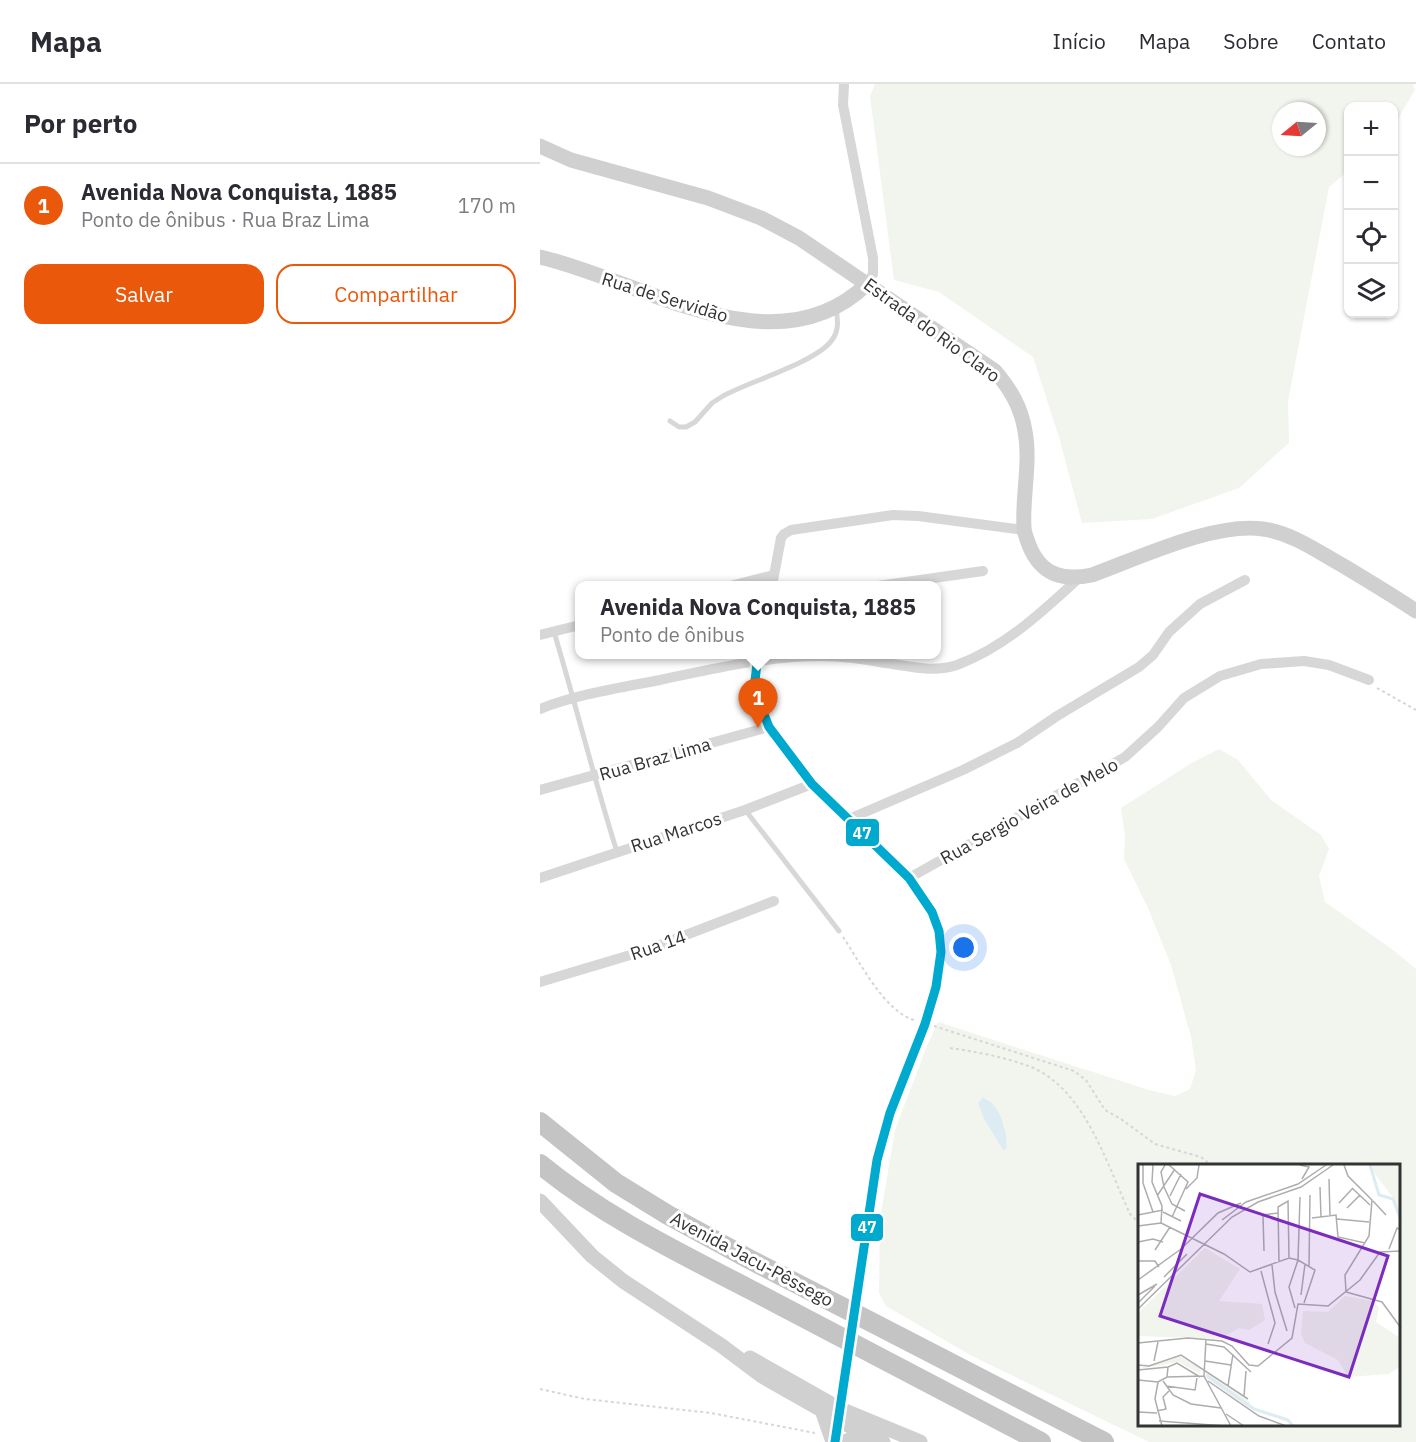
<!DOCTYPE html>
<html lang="pt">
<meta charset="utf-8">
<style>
:root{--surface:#fff;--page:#f7f7f7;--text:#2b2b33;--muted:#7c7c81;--line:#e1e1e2;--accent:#ea580c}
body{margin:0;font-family:"IBM Plex Sans",sans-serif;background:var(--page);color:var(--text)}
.controls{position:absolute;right:18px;top:18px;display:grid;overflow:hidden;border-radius:12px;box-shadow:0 2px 4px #0004}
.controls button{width:54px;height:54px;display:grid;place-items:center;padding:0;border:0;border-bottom:2px solid var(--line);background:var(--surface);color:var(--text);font:30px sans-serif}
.compass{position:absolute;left:732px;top:18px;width:54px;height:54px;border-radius:50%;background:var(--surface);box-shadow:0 2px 4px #0004;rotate:252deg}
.you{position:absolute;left:424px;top:864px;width:21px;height:21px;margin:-15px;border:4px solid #fff;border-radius:50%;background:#1a73e8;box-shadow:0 0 0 9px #1a73e833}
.badge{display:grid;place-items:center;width:39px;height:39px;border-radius:50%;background:var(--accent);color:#fff;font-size:20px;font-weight:700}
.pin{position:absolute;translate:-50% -50px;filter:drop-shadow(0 2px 3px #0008)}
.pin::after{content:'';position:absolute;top:32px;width:21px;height:18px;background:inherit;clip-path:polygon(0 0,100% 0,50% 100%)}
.popup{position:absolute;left:35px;top:497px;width:366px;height:78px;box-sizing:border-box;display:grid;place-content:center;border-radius:12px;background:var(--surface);filter:drop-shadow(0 2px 4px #0005);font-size:20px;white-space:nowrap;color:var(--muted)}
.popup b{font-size:22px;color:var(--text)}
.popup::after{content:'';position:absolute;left:50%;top:100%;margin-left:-12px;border:12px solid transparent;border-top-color:var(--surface)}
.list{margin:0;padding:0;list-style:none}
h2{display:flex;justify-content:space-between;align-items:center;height:78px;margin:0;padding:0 24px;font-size:26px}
h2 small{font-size:20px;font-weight:400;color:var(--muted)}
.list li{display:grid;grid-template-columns:39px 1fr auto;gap:18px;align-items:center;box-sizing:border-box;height:84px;padding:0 24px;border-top:2px solid var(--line)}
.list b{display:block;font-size:22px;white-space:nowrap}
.list p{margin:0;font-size:20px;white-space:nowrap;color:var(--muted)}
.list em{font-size:20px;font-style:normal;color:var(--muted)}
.actions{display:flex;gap:12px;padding:18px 24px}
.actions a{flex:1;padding:14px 0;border:2px solid var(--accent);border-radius:18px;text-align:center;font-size:21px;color:var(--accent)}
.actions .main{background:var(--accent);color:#fff}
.icon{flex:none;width:33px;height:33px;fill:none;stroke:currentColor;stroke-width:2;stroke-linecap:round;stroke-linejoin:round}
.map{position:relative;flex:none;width:876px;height:1358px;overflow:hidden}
header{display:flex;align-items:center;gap:36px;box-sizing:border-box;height:84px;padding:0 30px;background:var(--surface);border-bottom:2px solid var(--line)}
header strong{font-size:28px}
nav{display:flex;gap:33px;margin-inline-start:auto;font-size:21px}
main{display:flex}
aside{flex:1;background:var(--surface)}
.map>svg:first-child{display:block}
</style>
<header>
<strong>Mapa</strong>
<nav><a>Início</a><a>Mapa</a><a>Sobre</a><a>Contato</a></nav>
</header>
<main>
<aside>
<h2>Por perto<small></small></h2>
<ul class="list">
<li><span class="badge">1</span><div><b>Avenida Nova Conquista, 1885</b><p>Ponto de ônibus · Rua Braz Lima</p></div><em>170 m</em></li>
</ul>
<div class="actions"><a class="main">Salvar</a><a>Compartilhar</a></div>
</aside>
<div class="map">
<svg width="876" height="1358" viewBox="0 0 876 1358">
<rect width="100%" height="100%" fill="#fff"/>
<g fill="#f1f5ed" fill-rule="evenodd">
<path d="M335 0H873L875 6 854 41V22H808V87L789 103 748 317 749 359 699 404 612 435 542 439 519 353 493 273 399 208 354 196 330 12ZM741 27H777V63H741Z"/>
<path d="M679 665 698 676 731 716 781 751 789 765 779 792 785 818 853 866 876 885V1358H609L432 1272 346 1222 339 1209 340 1135 355 1046 387 962 398 938 609 1006 635 1012 650 1005 656 986 651 953 631 881 608 824 584 775 585 752 581 724 650 680ZM443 1013 449 1015 465 1042 463 1066 444 1035 438 1019ZM600 1082H860V1342H600Z"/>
</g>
<path fill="#ddebf3" d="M443 1013C459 1019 469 1049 466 1065L463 1066 444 1035 438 1019Z"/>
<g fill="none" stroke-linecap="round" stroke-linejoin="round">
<g stroke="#d6d6d6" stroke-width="2" stroke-dasharray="3 3" stroke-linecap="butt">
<path d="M837 604 876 626"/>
<path d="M303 853C320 878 344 927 374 936"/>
<path d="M394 942 534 987 546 996 565 1026 581 1035 615 1060 661 1073 672 1082"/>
<path d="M410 964C437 968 465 973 491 983 545 1005 567 1081 590 1130L600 1140"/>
<path d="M0 1305 45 1315 171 1329 275 1349"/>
</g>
<g stroke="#d7d7d7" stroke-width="5">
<path d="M130 337 139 343H146L155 338 172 319 183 312C208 298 277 278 292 256 299 247 298 236 296 225"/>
<path d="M14 548C36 621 54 695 77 768"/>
<path d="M206 727 299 847"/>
</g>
<g stroke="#d7d7d7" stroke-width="10">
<path d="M304 0 303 21 333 174V190L327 200"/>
<path d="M190 502 234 491"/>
<path d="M232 502 241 454 244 450 251 446 353 431 378 432 484 446"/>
<path d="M338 502 443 487"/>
<path d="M0 551 40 541"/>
<path d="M218 570C216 579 214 589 215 598 220 660 301 727 344 769 366 791 390 814 398 846 410 891 382 944 366 985 355 1015 344 1045 337 1076 329 1110 326 1145 322 1180"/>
<path d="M0 625C38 610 79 604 120 596 173 585 226 572 282 572 303 572 324 575 345 579 369 582 393 589 417 581 465 563 502 528 539 494"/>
<path d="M0 706 229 643"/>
<path d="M309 735 423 686 477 659 517 632 599 583 613 571 629 548 660 520 705 496"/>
<path d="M0 794 205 726 272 700"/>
<path d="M369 794 585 673 618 643 644 614 680 592 721 580 764 577 789 581 829 596"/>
<path d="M0 898 107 866 234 817"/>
<path d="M295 1358 304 1305"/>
</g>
<g stroke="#d0d0d0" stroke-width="15">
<path d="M0 62 31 76 168 114 221 134 259 154 455 287C471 306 481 323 485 347 491 379 482 412 484 443 484 449 487 455 489 461 501 491 522 497 552 491 599 474 674 438 723 445 752 449 777 467 802 481 827 496 852 511 876 527"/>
<path d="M0 173C101 196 235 289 327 200"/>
<path d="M0 1117 52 1172 83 1197 182 1262 222 1292 324 1350 343 1358"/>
<path d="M210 1274 300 1325 380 1358"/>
<path d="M282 1326 293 1358"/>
<path d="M305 1358 324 1350"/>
</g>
<g stroke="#c4c4c4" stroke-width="20">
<path d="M0 1038 76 1099 128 1131 209 1175 564 1358"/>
<path d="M0 1080C63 1132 138 1168 211 1206 307 1257 404 1307 501 1358"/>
</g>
<path stroke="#d7d7d7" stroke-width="10" d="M304 1305 322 1180"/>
<g stroke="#fff" stroke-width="14">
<path id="bus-1" d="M218 570 215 597 221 623 229 643 272 700 369 794 392 828 399 847 401 868 396 903 385 940 350 1029 337 1076 295 1358"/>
</g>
<use href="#bus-1" stroke="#00a9ce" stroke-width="9"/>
</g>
<g text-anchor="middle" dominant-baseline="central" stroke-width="6" stroke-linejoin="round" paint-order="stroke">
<g font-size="18" fill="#333" stroke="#fff">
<text transform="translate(125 213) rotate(17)">Rua de Servidão</text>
<text transform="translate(392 246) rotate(36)">Estrada do Rio Claro</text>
<text transform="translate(115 675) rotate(-16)">Rua Braz Lima</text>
<text transform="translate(489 727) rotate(-29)">Rua Sergio Veira de Melo</text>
<text transform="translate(136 748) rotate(-18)">Rua Marcos</text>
<text transform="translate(118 861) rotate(-19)">Rua 14</text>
<text transform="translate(212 1175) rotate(28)">Avenida Jacu-Pêssego</text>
</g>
</g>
<g transform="translate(598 1080)">
<rect width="262" height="262" fill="#fff"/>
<path d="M230 1H262V55L256 35ZM67 84 102 105 81 137 124 140 127 156 111 166 101 164 82 175 0 172V149ZM207 132 234 137 241 143 238 158 262 174V202L251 210 210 213 200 196 167 179 163 170 165 147 190 148ZM41 192 63 205 62 210 41 198 0 205ZM70 210 112 238 111 244 69 215Z" fill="#f1f5ed"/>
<path fill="none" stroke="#ddebf3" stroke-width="3" d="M232 1 241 31 255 35 263 56M68 211 116 245 150 256 155 262"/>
<path fill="none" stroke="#adadad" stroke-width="1.5" d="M5 1V19L15 48M15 1 14 18 24 42 23 59M27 1 23 8 26 23 34 40 47 47M31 1 50 18 34 53M162 1 171 3 164 15M206 1 210 12 234 36 231 72 207 111 208 128M191 15 192 52M182 23 183 53M214 24 232 41M48 25 59 14 61 1M19 32 37 5M32 32 43 10M235 37 248 51M201 39 214 25M209 44 222 31M25 48 43 57M0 51 25 46M174 54 198 51 200 73 227 79M199 55 231 58M84 56 108 38 160 20 188 1M23 59 86 90 112 108 151 94 160 96 177 106 166 139M0 62 23 59M0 78 15 75 25 78M251 85 259 64 263 66M17 86 32 63M42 86 80 49 103 39M126 87 125 51 140 49M0 97H17L21 103M141 98 140 43 150 37 151 94M134 101 137 128 149 167M171 102 172 31M123 107 137 159 130 180M26 113 49 90M0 116 43 85M208 128 244 138 263 164M0 131 19 120M163 131 167 100M0 139 17 122M157 144 151 123 160 96 162 33M0 145 94 53 120 38 163 23 195 1M68 175 66 212 93 262M0 179 50 174 84 177 94 182 111 201 120 202 154 174 160 140 190 142 222 116 242 88 263 87M68 180 86 183 113 208M16 197 20 178M67 197 93 201M0 201 11 202 43 191 110 235M0 206 30 203M29 213 30 203 39 199 62 213M0 216 20 218 29 213 66 212M25 217 35 231 53 240 83 244M70 217 121 252 148 262M20 218 17 235 24 262M28 222 57 226 59 214M90 222 95 190M106 232 108 207M19 247 28 245 25 233 31 227M0 248 19 249M88 250 106 262M21 257 87 262"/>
<path fill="#7b2cbf" fill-opacity="0.15" stroke="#7b2cbf" stroke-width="3" d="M62 30 250 92 211 213 22 152Z"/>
<rect width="262" height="262" fill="none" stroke="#333" stroke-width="3"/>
</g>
<g stroke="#fff" stroke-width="2">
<rect x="305" y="734" width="35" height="29" rx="6" fill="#00a9ce"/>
<rect x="310" y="1129" width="34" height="29" rx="6" fill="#00a9ce"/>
</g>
<g font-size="16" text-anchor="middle" font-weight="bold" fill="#fff">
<text x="322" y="755">47</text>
<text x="327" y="1149">47</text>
</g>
</svg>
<div class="controls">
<button>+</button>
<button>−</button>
<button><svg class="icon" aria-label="locate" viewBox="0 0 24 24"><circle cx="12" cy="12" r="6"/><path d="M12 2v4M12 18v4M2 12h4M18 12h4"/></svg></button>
<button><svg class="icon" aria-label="layers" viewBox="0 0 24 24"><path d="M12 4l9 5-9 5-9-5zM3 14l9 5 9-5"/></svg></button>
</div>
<svg class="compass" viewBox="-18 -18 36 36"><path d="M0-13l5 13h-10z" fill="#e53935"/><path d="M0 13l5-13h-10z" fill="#7c7c81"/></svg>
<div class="you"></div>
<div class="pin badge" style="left:218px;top:644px">1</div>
<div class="popup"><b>Avenida Nova Conquista, 1885</b>Ponto de ônibus</div>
</div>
</main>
